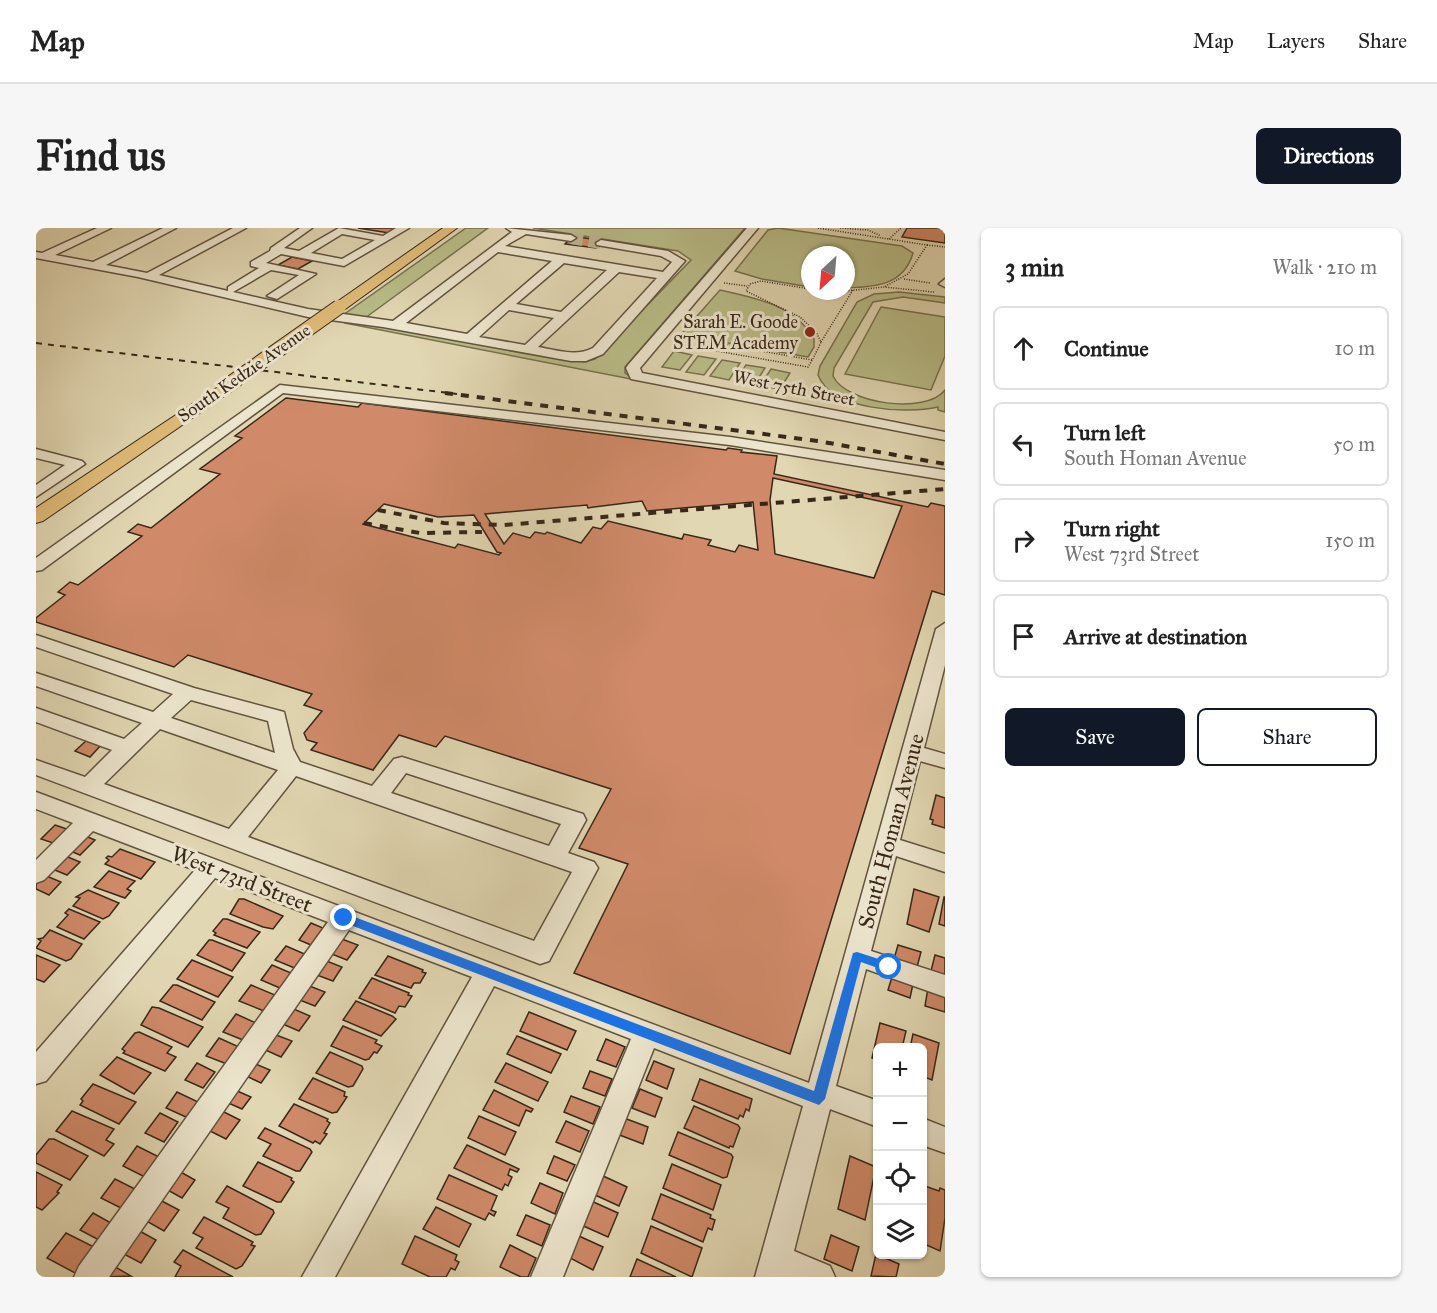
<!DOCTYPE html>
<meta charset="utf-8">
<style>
:root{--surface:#fff;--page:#f6f6f6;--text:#222;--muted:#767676;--line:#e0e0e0;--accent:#111827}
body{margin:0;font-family:"IM FELL Great Primer",serif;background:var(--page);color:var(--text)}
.controls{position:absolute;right:18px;bottom:18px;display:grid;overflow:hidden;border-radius:9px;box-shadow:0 2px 4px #0004}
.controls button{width:54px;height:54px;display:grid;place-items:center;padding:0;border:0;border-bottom:2px solid var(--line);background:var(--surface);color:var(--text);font:30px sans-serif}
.compass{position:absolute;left:765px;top:18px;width:54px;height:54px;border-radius:50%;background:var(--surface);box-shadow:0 2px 4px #0004;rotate:206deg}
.stop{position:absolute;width:18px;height:18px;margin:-14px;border:4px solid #1a73e8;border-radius:50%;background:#fff}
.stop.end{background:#1a73e8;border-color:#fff;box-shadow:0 2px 6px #0008}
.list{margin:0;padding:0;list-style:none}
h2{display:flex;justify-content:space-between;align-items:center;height:78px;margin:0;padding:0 24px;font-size:26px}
h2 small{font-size:20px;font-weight:400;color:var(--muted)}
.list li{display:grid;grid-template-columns:39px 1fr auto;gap:18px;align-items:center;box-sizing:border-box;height:84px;margin:0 12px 12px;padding:0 12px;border:2px solid var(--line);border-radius:9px}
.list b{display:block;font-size:22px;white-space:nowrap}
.list p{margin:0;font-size:20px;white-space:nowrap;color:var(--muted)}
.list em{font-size:20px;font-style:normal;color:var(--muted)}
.actions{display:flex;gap:12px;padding:18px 24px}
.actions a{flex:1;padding:14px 0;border:2px solid var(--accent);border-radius:9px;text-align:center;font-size:21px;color:var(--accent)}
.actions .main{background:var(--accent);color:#fff}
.icon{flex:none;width:33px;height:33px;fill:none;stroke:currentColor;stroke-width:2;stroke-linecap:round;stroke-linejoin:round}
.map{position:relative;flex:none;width:909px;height:1049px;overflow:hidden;border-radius:9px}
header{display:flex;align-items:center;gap:36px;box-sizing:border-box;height:84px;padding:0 30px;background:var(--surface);border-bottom:2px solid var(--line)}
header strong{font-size:28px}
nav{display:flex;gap:33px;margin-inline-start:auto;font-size:21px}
.intro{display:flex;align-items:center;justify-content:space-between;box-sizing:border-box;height:144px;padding:0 36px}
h1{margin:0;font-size:42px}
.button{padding:15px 27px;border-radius:9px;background:var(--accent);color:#fff;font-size:21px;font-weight:700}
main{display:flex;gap:36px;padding:0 36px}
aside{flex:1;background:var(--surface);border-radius:9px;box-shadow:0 2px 4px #0004}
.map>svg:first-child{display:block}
</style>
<header>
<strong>Map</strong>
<nav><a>Map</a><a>Layers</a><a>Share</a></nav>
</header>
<div class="intro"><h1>Find us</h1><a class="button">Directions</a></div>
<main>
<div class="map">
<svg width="909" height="1049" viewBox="0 0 909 1049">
<rect width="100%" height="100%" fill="#e1d7b2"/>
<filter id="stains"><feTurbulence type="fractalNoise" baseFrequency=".00333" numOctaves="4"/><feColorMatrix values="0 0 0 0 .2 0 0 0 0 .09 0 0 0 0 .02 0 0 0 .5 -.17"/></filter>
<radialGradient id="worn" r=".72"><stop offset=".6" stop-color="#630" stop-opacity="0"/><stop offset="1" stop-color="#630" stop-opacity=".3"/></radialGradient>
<g fill="#b9bd88" stroke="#787250" stroke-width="1.5">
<path d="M430 0H452L329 90 307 87Z"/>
<path d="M497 0H709L589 139V145L600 152 309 95 303 90 548 134 559 131 655 32 642 23Z"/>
<path d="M742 0 866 18 877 25C868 57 840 59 810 60V27H774V59L726 51 699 43 732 2Z"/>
<path d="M684 62C720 70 759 77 778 111V119L772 129 652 108 647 104Z"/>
<path d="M863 64 909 69V75L867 69 837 74 798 140 797 148C810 176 890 187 909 162V184L902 182V179C871 186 796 183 782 147L784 138 821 74 838 66Z"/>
<path d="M845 79 909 89V128L895 162 809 146Z"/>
<path d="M638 123 656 127 644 142 626 139Z"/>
<path d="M662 128 680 131 668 147 650 144Z"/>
<path d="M686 132 704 135 693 152 674 148Z"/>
<path d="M710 137 729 140 718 157 699 153Z"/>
<path d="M735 141 754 145 744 161 724 158Z"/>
</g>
<g fill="#d08a69" stroke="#382719" stroke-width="1.5" fill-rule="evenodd">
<path d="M322 0H361L353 5Z"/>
<path d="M871 0H909V15L866 9Z"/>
<path d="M537 8 567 13 560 20 529 16Z"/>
<path d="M256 29 276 33 262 41 242 37Z"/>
<path d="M250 170 322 179 326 175 690 222 692 220 706 222 705 224 741 228 738 246 892 279 895 275 909 278V367L896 363 754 826 538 745 592 636 543 620 575 561 409 508 400 519 363 507 337 542 275 522 281 515 271 512 268 505 286 483 268 477 276 466 152 427 138 439 0 394V390L29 367 22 364 34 354 42 357 106 308 92 304 102 296 115 300 184 246 164 241 206 210 199 208ZM737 250 866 278 838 350 739 326 734 272ZM606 273 611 283 717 274 722 322 703 317 699 324 672 317 675 312 648 306 646 311 572 293 565 301 557 299 545 315 511 304 509 306 499 304 494 310 477 305 468 316 449 286 551 277 552 280 558 279ZM348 276 402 289 438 287 461 324 465 325 463 327 422 316 419 320 327 296Z"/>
<path d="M52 511 66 516 54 529 39 523Z"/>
<path d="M900 567 909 570V600L896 596 897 592 894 591Z"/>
<path d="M19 597 31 601 17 615 5 611Z"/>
<path d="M47 607 59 612 44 627 32 622Z"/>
<path d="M84 621 119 634 105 651 69 636 73 632 70 630 72 628 76 629Z"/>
<path d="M27 627 44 634 31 647 14 640Z"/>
<path d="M73 643 99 653 91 661 95 663 89 670 58 659Z"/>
<path d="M8 647 25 654 13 667 0 661V654Z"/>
<path d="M878 661 903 669 893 704 871 696Z"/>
<path d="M52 662 83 675 73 688 67 691 37 678 44 670 40 669Z"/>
<path d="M908 669H909V698L903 696Z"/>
<path d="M203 671H208L247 688 237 701 227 699 194 686Z"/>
<path d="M33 681 64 694 48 711 21 699 32 687 29 685Z"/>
<path d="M187 691H191L224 704 211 720 178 707 180 705 177 703Z"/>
<path d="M275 695 287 700 275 717 263 712Z"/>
<path d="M14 702 46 716 35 731 30 733 0 720 5 713 2 711 7 710Z"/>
<path d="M303 710 322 717 311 732 293 725Z"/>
<path d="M173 712H176L209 725 196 743 161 727Z"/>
<path d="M862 717 885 724 881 739 858 731Z"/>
<path d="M250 718 271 727 261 741 239 732Z"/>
<path d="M0 727 24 737 8 754 0 751Z"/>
<path d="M899 727 909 730V748L895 743Z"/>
<path d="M352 728 387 742 386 744 390 745 384 755H378L375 760 339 747Z"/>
<path d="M156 732 197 749 182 769 141 751Z"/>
<path d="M288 732 306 739 297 753 278 746Z"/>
<path d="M236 737 255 745 244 760 225 752Z"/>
<path d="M856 749 877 756 874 770 852 762Z"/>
<path d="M336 750 373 765 372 767 376 768 369 779 363 778 359 785 323 770Z"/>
<path d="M137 757H141L179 774 166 792 124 773Z"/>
<path d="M215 757 239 767 228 783 203 773Z"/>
<path d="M271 757 289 764 279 778 261 771Z"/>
<path d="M892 760 909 766V784L889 778Z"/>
<path d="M320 773 356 788 360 791 345 808 307 792Z"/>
<path d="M116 779 123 780 167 799 152 819 105 797Z"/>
<path d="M253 779 274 788 263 803 242 794Z"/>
<path d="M493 784 540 803 531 822 484 803Z"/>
<path d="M200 786 220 795 207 812 187 804Z"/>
<path d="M844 795 870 803 866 820H842V832L836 830Z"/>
<path d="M307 798 341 812 339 815 346 818 341 825 338 824 333 831 329 832 295 818Z"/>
<path d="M103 804 136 819 131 825 140 829 129 843 87 825 89 823 86 821 99 805Z"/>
<path d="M235 805 256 813 245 829 225 820Z"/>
<path d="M877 806 903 815 896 852 886 848V820H874Z"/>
<path d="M481 808 525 826 515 845 471 826Z"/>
<path d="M183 810 203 819 191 836 170 828Z"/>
<path d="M570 811 589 819 580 839 561 832Z"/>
<path d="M294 824 326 838 327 841 317 858 312 859 280 845Z"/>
<path d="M81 829 115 845 98 866 64 847Z"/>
<path d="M618 833 638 841 631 861 610 852Z"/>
<path d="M215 834 234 842 225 855 206 846Z"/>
<path d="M161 835 179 844 167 860 149 852Z"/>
<path d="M470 835 512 854 502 873 459 854Z"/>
<path d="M554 843 576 851 569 868 547 860Z"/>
<path d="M277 850 309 864 308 868 311 869 301 884 296 885 263 871Z"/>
<path d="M664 851 716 871 713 883 710 881 707 889 704 887 702 891 656 872Z"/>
<path d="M57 856 100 874 83 896 44 877 47 873 45 871Z"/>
<path d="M604 861 626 870 619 889 596 880Z"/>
<path d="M199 862 215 869 206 881 190 874Z"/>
<path d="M458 862 497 881 495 884 490 882 483 898 447 882Z"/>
<path d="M141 864 162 874 150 889 130 880Z"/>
<path d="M535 868 564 879 557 896 528 884Z"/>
<path d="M258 876 292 891 291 893 294 895 288 905 291 906 284 916 279 913 277 915 243 898Z"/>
<path d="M658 878 702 897 704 900 697 919 694 918 693 920 648 900Z"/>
<path d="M184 882 204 892 190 911 170 901Z"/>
<path d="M36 883 78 901 70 912 78 916 68 928 20 903Z"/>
<path d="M124 885 142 894 128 914 109 905Z"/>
<path d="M443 888 480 904 469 927 432 910Z"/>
<path d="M588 890 612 899 607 916 581 906Z"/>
<path d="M530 893 553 903 544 924 520 914Z"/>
<path d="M229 900 274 921 276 924 264 943H260L227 928 235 916 222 910Z"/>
<path d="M642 904 695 926 697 929 691 949 687 950 633 927Z"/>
<path d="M13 911H18L52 928 34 952 0 935V927Z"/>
<path d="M431 917 483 941 481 944 474 941 472 947 476 949 472 958 469 956 466 962 418 940Z"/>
<path d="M101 918 123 929 109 949 87 938Z"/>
<path d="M518 928 539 937 531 953 511 945Z"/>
<path d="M814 928 840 939 829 992 802 981Z"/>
<path d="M222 934 256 950 255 952 258 954 245 974H241L207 958Z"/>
<path d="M636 936 685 957 677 982 627 960Z"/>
<path d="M141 942 159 952 146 970 128 960Z"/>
<path d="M0 944 26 957 21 964 23 965 6 982 0 979Z"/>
<path d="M413 947 461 968 455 982 460 984 458 988 453 985 449 992 401 971Z"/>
<path d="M565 947 591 959 583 978 557 966Z"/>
<path d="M79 951 99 961 85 980 65 970Z"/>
<path d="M504 955 527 965 519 986 495 975Z"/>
<path d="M886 957 903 963 904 960 909 962V990L904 1023 886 1015Z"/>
<path d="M191 958 237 982 238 985 225 1006 220 1007 187 990 193 980 180 974Z"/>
<path d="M625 966 675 987 674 990 679 992 676 1002 672 1000 667 1014 616 991Z"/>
<path d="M122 971 143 982 128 1003 107 991Z"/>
<path d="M553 972 582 985 572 1009 543 996Z"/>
<path d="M400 979 435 996 423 1019 387 1001Z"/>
<path d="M57 985 75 995 63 1012 44 1002Z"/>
<path d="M490 987 514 997 506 1018 481 1007Z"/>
<path d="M168 989 217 1014 215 1017 219 1018 206 1038 200 1041 160 1020 167 1010 157 1005Z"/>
<path d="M615 998 666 1020 656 1049 605 1025Z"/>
<path d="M100 1001 120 1012 105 1035 84 1024Z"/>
<path d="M30 1005 60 1020 41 1046 11 1030Z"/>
<path d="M795 1007 823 1019 816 1043 788 1031Z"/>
<path d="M379 1008 421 1027 419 1032 423 1034 419 1042 415 1040 410 1049H394L366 1036Z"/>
<path d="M543 1008 567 1019 557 1042 534 1030Z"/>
<path d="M474 1017 500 1030 492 1049H485L464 1039Z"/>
<path d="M147 1022 197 1049H139L145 1038 138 1034Z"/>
<path d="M840 1026 863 1036 860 1049 835 1048Z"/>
<path d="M601 1031 640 1049H594Z"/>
<path d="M74 1036 95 1048 65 1049Z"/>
</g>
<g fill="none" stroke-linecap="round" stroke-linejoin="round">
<path stroke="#bfb493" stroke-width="12" stroke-dasharray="12 6" stroke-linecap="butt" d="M535 10 565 15"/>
<g stroke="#62533f" stroke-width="3">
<g id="minor">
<path d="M61 0H75L19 27 57 34 127 0H140L70 37 111 45 197 0H210L123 47 192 63V59L223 40 215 38V34L234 23 235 20 264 0H276L248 20 263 23 303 0 347 8 360 0H373L308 38 245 26 230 35 280 46 241 71 231 68 263 47 235 42 197 64 272 81 357 93 476 4 470 0 535 7 540 10 535 13 490 6 469 18 627 44 636 34 625 28 561 17 560 15 565 12 632 23 649 33 567 126 550 133H535L347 99 272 89 102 49 0 30V24L6 25ZM306 6 339 12 306 31 275 25ZM462 24 516 33 431 106 370 95ZM528 35 571 42 525 84 480 76ZM583 44 621 50 557 120C540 129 521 122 502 119ZM473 82 518 90 489 117 443 109Z"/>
<path d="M711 0H722L604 140 606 145 909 204V212L595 151 590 140 592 137Z"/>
<path d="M909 51V59L903 56Z"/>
<path d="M244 157 694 209 909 242V252L694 217 247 165 6 342 0 343V330Z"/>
<path d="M0 221 46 233 49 236 0 269V257L29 237 0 230Z"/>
<path d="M909 395V437L888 520 909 526V540L884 533 864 612 909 626V644L860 628 835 723 909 747V769L830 741 800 858 842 873V899L794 881 758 1023 794 1038 799 1049H719L767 878 618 820 527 1049H495L595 811 458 758 299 1049H266L436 749 313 702 73 1049H38L43 1038 292 694 179 650 10 853 0 856V824L159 642 57 603 8 652 0 655V632L37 595 0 581V564L773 855 900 401Z"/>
<path d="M0 407 158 460 248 484 257 521 264 534 336 558 358 531 366 529 547 586 550 592 532 625 558 634 562 640 513 733 504 736 0 547V532L49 549 76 522 0 494V480L88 511 106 495 0 458V445L117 484 137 466 0 419ZM155 472 232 493 239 525 135 490ZM124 501 242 542 193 601 68 556ZM370 545 525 596 513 618 355 565ZM260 548 536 644 498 713 212 609Z"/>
<path d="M886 890 909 899V925L886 917Z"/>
</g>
</g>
<g stroke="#382719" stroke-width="2">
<g id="major">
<path d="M407 0H421L308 82H298L296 79 298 76Z"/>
<path d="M188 155 196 160 194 164 7 293 0 295V280Z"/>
</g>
</g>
<g stroke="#382719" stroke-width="1.5" stroke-dasharray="1 1.5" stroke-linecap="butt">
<path d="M782 0 891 17 872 46 848 59"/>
<path d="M804 0 832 2 845 8"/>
<path d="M853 11 865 0"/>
<path d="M891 17 909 19"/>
<path d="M868 51 894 55"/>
<path d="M688 55 711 58"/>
<path d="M774 61 725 53 714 56 710 63 764 89 780 104 785 114C781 123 777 131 772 139L641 116 647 109 776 132"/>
<path d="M810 63 848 59 898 64"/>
<path d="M785 114 817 62"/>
</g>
<use href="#minor" fill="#ece5cd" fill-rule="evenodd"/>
<use href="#major" fill="#e0bc79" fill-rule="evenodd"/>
<path stroke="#382719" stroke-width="2" stroke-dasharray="6 6" stroke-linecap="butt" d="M0 115 421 166"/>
<g stroke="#382719" stroke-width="4" stroke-dasharray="8 8" stroke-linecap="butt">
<path d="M409 165 782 213 909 236"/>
<path d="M342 282 408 295 468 297 909 261"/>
<path d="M328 295 384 305 446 304"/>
</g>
<g stroke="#382719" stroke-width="16" stroke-linecap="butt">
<path id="major-bridge" d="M188 160 303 79"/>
</g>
<use href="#major-bridge" stroke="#e0bc79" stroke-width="14"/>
</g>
<path fill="#1a73e8" d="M308 685 778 863 817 725 821 724 858 736 859 739 853 744 825 734 789 871 783 877 304 693 302 690Z"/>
<circle fill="#8f2418" stroke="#ece5cd" stroke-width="2" cx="774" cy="104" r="6"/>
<g text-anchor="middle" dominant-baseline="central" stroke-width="6" stroke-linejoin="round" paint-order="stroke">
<g font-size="18" fill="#382719" stroke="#ece5cd" text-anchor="end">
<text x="762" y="94">Sarah E. Goode<tspan x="762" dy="21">STEM Academy</tspan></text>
</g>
<g font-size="18" fill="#382719" stroke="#ece5cd">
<text transform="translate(208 145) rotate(-35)">South Kedzie Avenue</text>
<text transform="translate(758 160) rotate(11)">West 75th Street</text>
</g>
<g font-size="22" fill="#382719" stroke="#ece5cd">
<text transform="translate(855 603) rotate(-75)">South Homan Avenue</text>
<text transform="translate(206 651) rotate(21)">West 73rd Street</text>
</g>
</g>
<rect width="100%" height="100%" filter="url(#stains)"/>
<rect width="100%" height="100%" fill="url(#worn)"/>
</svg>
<div class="controls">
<button>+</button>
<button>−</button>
<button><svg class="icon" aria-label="locate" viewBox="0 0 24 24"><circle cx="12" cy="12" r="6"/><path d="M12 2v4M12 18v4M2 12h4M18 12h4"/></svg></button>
<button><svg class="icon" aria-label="layers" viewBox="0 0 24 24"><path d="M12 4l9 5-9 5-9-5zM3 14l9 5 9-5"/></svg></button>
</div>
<svg class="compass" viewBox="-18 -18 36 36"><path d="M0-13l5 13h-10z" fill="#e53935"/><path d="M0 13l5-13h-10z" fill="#767676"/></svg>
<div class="stop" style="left:853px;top:739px"></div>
<div class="stop end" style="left:308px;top:690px"></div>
</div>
<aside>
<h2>3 min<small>Walk · 210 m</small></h2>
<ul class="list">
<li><svg class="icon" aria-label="ahead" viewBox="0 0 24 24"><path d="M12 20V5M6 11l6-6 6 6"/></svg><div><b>Continue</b></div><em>10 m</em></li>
<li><svg class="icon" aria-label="left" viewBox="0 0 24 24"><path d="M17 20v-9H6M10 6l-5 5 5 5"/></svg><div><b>Turn left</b><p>South Homan Avenue</p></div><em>50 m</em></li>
<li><svg class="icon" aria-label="right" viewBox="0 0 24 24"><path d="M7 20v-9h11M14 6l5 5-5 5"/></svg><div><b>Turn right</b><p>West 73rd Street</p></div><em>150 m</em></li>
<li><svg class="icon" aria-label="arrive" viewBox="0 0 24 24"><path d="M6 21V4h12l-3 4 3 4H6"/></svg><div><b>Arrive at destination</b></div></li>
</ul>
<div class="actions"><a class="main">Save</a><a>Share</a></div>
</aside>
</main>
